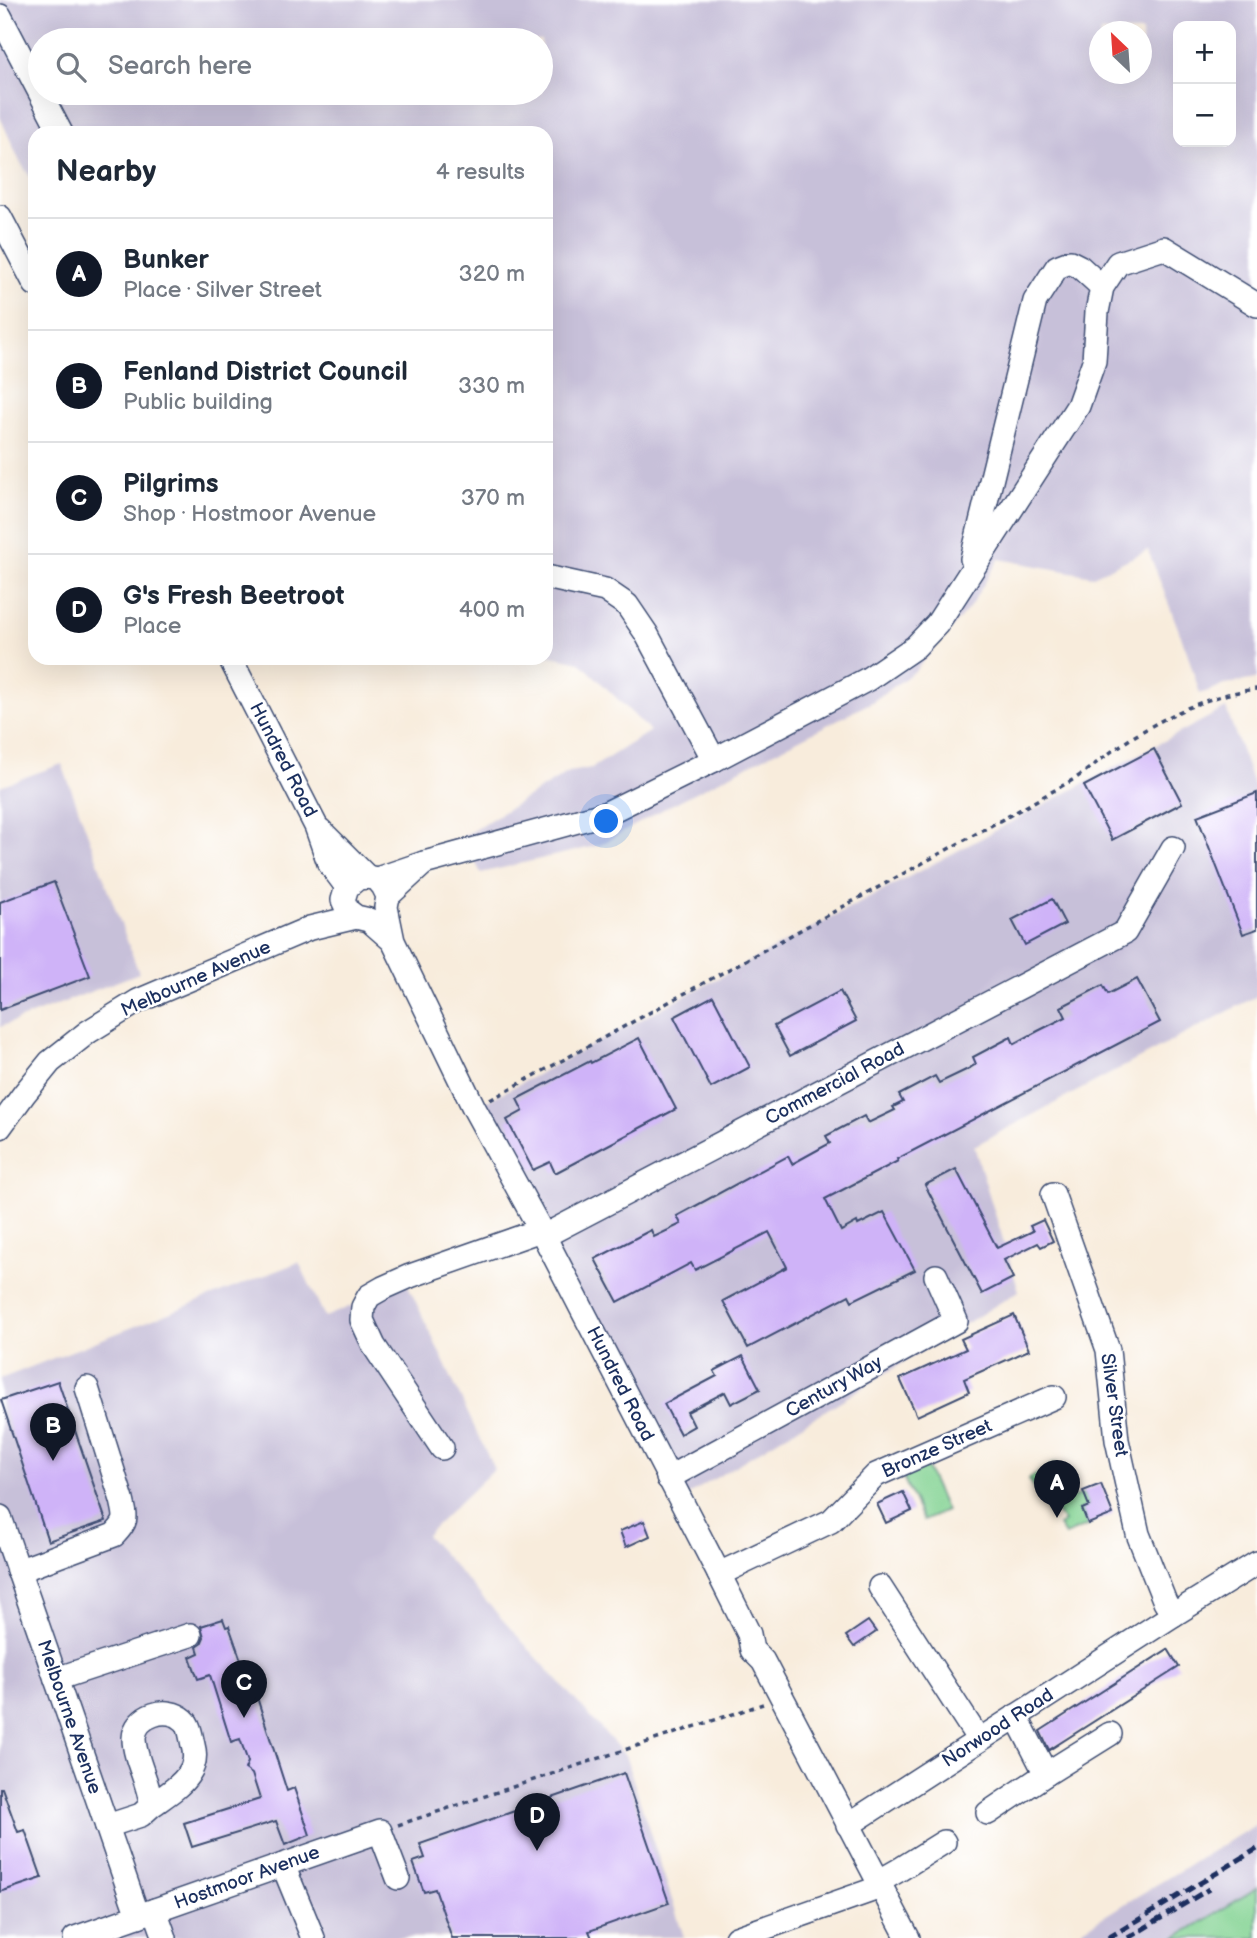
<!DOCTYPE html>
<meta charset="utf-8">
<style>
:root{--surface:#fff;--page:#f2f2f3;--text:#1f2937;--muted:#747a83;--line:#e0e1e3;--accent:#111827}
body{margin:0;font-family:"Balsamiq Sans",sans-serif;background:var(--page);color:var(--text)}
.controls{position:absolute;right:21px;top:21px;display:grid;overflow:hidden;border-radius:14px;box-shadow:0 7px 28px #0002}
.controls button{width:63px;height:63px;display:grid;place-items:center;padding:0;border:0;border-bottom:2px solid var(--line);background:var(--surface);color:var(--text);font:35px sans-serif}
.compass{position:absolute;left:1089px;top:21px;width:63px;height:63px;border-radius:50%;background:var(--surface);box-shadow:0 7px 28px #0002;rotate:335deg}
.you{position:absolute;left:607px;top:822px;width:24px;height:24px;margin:-18px;border:5px solid #fff;border-radius:50%;background:#1a73e8;box-shadow:0 0 0 10px #1a73e833}
.badge{display:grid;place-items:center;width:46px;height:46px;border-radius:50%;background:var(--accent);color:#fff;font-size:23px;font-weight:700}
.pin{position:absolute;translate:-50% -58px;filter:drop-shadow(0 2px 4px #0008)}
.pin::after{content:'';position:absolute;top:37px;width:24px;height:21px;background:inherit;clip-path:polygon(0 0,100% 0,50% 100%)}
.list{margin:0;padding:0;list-style:none}
h2{display:flex;justify-content:space-between;align-items:center;height:91px;margin:0;padding:0 28px;font-size:30px}
h2 small{font-size:23px;font-weight:400;color:var(--muted)}
.list li{display:grid;grid-template-columns:46px 1fr auto;gap:21px;align-items:center;box-sizing:border-box;height:112px;padding:0 28px;border-top:2px solid var(--line)}
.list b{display:block;font-size:26px;white-space:nowrap}
.list p{margin:0;font-size:23px;white-space:nowrap;color:var(--muted)}
.list em{font-size:23px;font-style:normal;color:var(--muted)}
.icon{flex:none;width:38px;height:38px;fill:none;stroke:currentColor;stroke-width:2;stroke-linecap:round;stroke-linejoin:round}
.map{position:relative;flex:none;width:1257px;height:1938px;overflow:hidden}
.search{position:absolute;background:var(--surface);box-shadow:0 7px 28px #0002;left:28px;top:28px;width:525px;height:77px;display:flex;align-items:center;gap:18px;box-sizing:border-box;padding:0 24px;border-radius:38px;color:var(--muted);font-size:26px}
.panel{position:absolute;background:var(--surface);box-shadow:0 7px 28px #0002;left:28px;top:126px;width:525px;height:539px;border-radius:21px}
.map>svg:first-child{display:block}
</style>
<div class="map">
<svg width="1257" height="1938" viewBox="0 0 1257 1938">
<rect width="100%" height="100%" fill="#fff"/>
<filter id="ink" filterUnits="userSpaceOnUse"><feTurbulence type="fractalNoise" baseFrequency=".0143" numOctaves="2"/><feDisplacementMap in="SourceGraphic" scale="14" xChannelSelector="R" yChannelSelector="G"/><feConvolveMatrix kernelMatrix="1 2 1 2 8 2 1 2 1" color-interpolation-filters="sRGB"/></filter>
<filter id="wash" filterUnits="userSpaceOnUse"><feTurbulence type="fractalNoise" baseFrequency=".00686" numOctaves="4" result="noise"/><feDisplacementMap in="SourceGraphic" scale="28" xChannelSelector="R" yChannelSelector="G"/><feGaussianBlur stdDeviation="1.57" result="paint"/><feColorMatrix in="noise" values="0 0 0 0 0 0 0 0 0 0 0 0 0 0 0 0 0 1.4 0 .05"/><feComposite in="paint" operator="in"/></filter>
<g filter="url(#wash)">
<rect width="100%" height="100%" fill="#f8ecdc"/>
<g fill="#c7c0d9" fill-rule="evenodd">
<path d="M0 0H1257V679L1227 684 1200 694 1187 652 1148 550 1093 576 999 559 969 608 943 638 915 671 872 702 669 806 600 845 481 873 462 837 569 772 592 768 650 731 580 662 546 655V133H35V184L20 162 0 117ZM1178 26H1231V142H1178ZM1100 32H1142V74H1100ZM40 40H541V93H40Z"/>
<path d="M1226 708 1257 795V996L974 1146 1019 1291 680 1500 474 1108Z"/>
<path d="M62 764 139 973 0 1027V786Z"/>
<path d="M299 1262 325 1317 407 1283 494 1469 426 1535 625 1755 684 1937 0 1938V1379Z"/>
<path d="M1257 1824V1887L1175 1938H1068Z"/>
</g>
<g fill="#83d393" stroke="#4f8178" stroke-width="2">
<path d="M1055 1463 1062 1473 1073 1497 1084 1494 1089 1506 1082 1509 1089 1525 1065 1535 1059 1526 1064 1522 1054 1510 1050 1513 1028 1479Z"/>
<path d="M926 1466 946 1511 923 1521 903 1477Z"/>
<path d="M1257 1888V1938H1175Z"/>
</g>
<g id="blocks">
<g fill="#cfb3f8">
<path d="M1154 749 1182 803 1112 840 1084 786Z"/>
<path d="M1257 793V929L1243 934 1197 816Z"/>
<path d="M54 882 90 976 0 1010V902Z"/>
<path d="M1052 899 1065 924 1025 945 1012 920Z"/>
<path d="M1137 979 1160 1022 897 1159 898 1161 825 1199 841 1231 857 1222 858 1225 884 1212 915 1270 852 1301 849 1295 748 1348 723 1301 787 1267 769 1232 695 1270 691 1263 618 1302 595 1259 651 1230 654 1237 681 1224 677 1216 788 1156 792 1164 821 1148 830 1143 826 1136 864 1116 868 1123 895 1110 893 1107 903 1102 899 1095 935 1076 939 1083 968 1069 976 1064 973 1057 1011 1037 1014 1044 1038 1031 1066 1017 1061 1007 1103 985 1108 994Z"/>
<path d="M840 991 856 1021 790 1056 774 1026Z"/>
<path d="M713 996 750 1067 711 1088 674 1017Z"/>
<path d="M639 1038 676 1109 555 1173 550 1162 533 1170 507 1120 523 1111 517 1099 590 1061 591 1063Z"/>
<path d="M956 1169 997 1248 1033 1231 1030 1226 1043 1220 1053 1241 1041 1247 1038 1243 1004 1260 1013 1278 982 1294 925 1185Z"/>
<path d="M1014 1315 1029 1350 964 1379 969 1392 917 1416 900 1379 966 1349 961 1339Z"/>
<path d="M743 1356 760 1389 731 1404 725 1392 687 1412 694 1426 680 1434 664 1404 717 1376 714 1371Z"/>
<path d="M58 1381 106 1521 48 1541 1 1400Z"/>
<path d="M1101 1484 1113 1514 1088 1524 1082 1509 1089 1506 1083 1491Z"/>
<path d="M903 1492 912 1511 886 1523 877 1504Z"/>
<path d="M644 1521 650 1536 626 1547 620 1531Z"/>
<path d="M223 1619 226 1627 229 1626 250 1686 253 1685 287 1791 294 1788 310 1835 285 1845 276 1821 192 1847 184 1823 260 1799 252 1774 245 1769 248 1762 240 1739 231 1742 210 1675 198 1679 190 1657 199 1653 197 1647 201 1644 204 1637 201 1626Z"/>
<path d="M868 1621 876 1632 854 1647 846 1636Z"/>
<path d="M1168 1649 1179 1667 1049 1750 1040 1731Z"/>
<path d="M624 1773 669 1903 589 1931 592 1938H452L435 1889 424 1892 413 1862 425 1858 420 1844Z"/>
<path d="M0 1788H2L18 1832 25 1830 42 1878 0 1892Z"/>
</g>
</g>
</g>
<g filter="url(#ink)">
<use href="#blocks" fill-opacity="0" stroke="#3c4b71" stroke-width="2"/>
<g fill="none" stroke-linecap="round" stroke-linejoin="round">
<g stroke="#3c4b71" stroke-width="26">
<g id="minor">
<path d="M0 16 61 133"/>
<path d="M0 217 35 284"/>
<path d="M972 559 1035 301 1057 267 1070 262 1080 267 1102 287"/>
<path d="M546 577 605 590 627 605 646 633 714 760"/>
<path d="M230 658 316 826 329 863 347 887"/>
<path d="M320 830 367 877"/>
<path d="M424 863 607 813 714 760 868 679 915 647 937 624 1078 406 1094 361 1097 312 1102 287 1118 263 1164 248 1257 305"/>
<path d="M377 879 424 863 388 896"/>
<path d="M393 941 369 920 356 917 348 911 343 900 347 887 358 878 367 877 377 879 383 886 388 896 386 907 393 941 474 1108 544 1236 719 1574 749 1634 752 1650 763 1661 908 1938"/>
<path d="M0 1127 24 1094 50 1062 88 1032 138 1001 310 928 356 917"/>
<path d="M1053 1194 1108 1350 1117 1440 1138 1534 1165 1602 1173 1615"/>
<path d="M544 1236 1125 932 1173 848"/>
<path d="M442 1448 374 1346 362 1320 363 1307 369 1296 383 1288 410 1276 541 1230"/>
<path d="M668 1478 956 1321 936 1276"/>
<path d="M0 1517 138 1916"/>
<path d="M18 1571 114 1535C128 1521 126 1518 122 1500L87 1388"/>
<path d="M719 1574 831 1521 876 1475 1054 1397"/>
<path d="M880 1587 979 1740"/>
<path d="M56 1679 190 1635"/>
<path d="M1046 1774 1110 1734"/>
<path d="M988 1813 1046 1774 1016 1716"/>
<path d="M848 1825 1173 1615 1257 1563"/>
<path d="M107 1826 141 1815 151 1806C150 1783 134 1760 134 1738 135 1715 168 1705 184 1720 190 1725 191 1737 193 1745 196 1756 195 1765 188 1775 179 1788 163 1797 151 1806"/>
<path d="M283 1865 313 1938"/>
<path d="M878 1882 899 1870 944 1842"/>
<path d="M155 1910 165 1938"/>
<path d="M75 1938 380 1831 398 1878"/>
<path d="M736 1938 881 1887"/>
</g>
</g>
<g stroke="#3c4b71" stroke-width="3.5" stroke-dasharray="5 5" stroke-linecap="butt">
<path d="M490 1100 1025 807C1042 797 1059 788 1076 778 1092 767 1107 754 1124 743 1163 717 1209 694 1257 689"/>
<path d="M398 1825 763 1704"/>
</g>
<use href="#minor" stroke="#fff" stroke-width="23"/>
<g stroke="#1b2f5e" stroke-width="5" stroke-dasharray="10 5" stroke-linecap="butt">
<path d="M1108 1938 1257 1849"/>
<path d="M1128 1938 1209 1889"/>
</g>
</g>
</g>
<g text-anchor="middle" dominant-baseline="central" stroke-width="5" stroke-linejoin="round" paint-order="stroke">
<g font-size="19" fill="#1b2f5e" stroke="#fff">
<text transform="translate(283 760) rotate(63)">Hundred Road</text>
<text transform="translate(196 979) rotate(-24)">Melbourne Avenue</text>
<text transform="translate(835 1084) rotate(-28)">Commercial Road</text>
<text transform="translate(620 1384) rotate(63)">Hundred Road</text>
<text transform="translate(834 1387) rotate(-29)">Century Way</text>
<text transform="translate(1114 1405) rotate(82)">Silver Street</text>
<text transform="translate(937 1449) rotate(-24)">Bronze Street</text>
<text transform="translate(69 1717) rotate(71)">Melbourne Avenue</text>
<text transform="translate(998 1728) rotate(-33)">Norwood Road</text>
<text transform="translate(247 1878) rotate(-20)">Hostmoor Avenue</text>
</g>
</g>
</svg>
<div class="controls">
<button>+</button>
<button>−</button>
</div>
<svg class="compass" viewBox="-18 -18 36 36"><path d="M0-13l5 13h-10z" fill="#e53935"/><path d="M0 13l5-13h-10z" fill="#747a83"/></svg>
<div class="you"></div>
<div class="pin badge" style="left:1057px;top:1518px">A</div>
<div class="pin badge" style="left:53px;top:1461px">B</div>
<div class="pin badge" style="left:244px;top:1718px">C</div>
<div class="pin badge" style="left:537px;top:1851px">D</div>
<div class="search"><svg class="icon" aria-label="search" viewBox="0 0 24 24"><circle cx="10" cy="10" r="6"/><path d="M15 15l6 6"/></svg>Search here</div>
<section class="panel">
<h2>Nearby<small>4 results</small></h2>
<ul class="list">
<li><span class="badge">A</span><div><b>Bunker</b><p>Place · Silver Street</p></div><em>320 m</em></li>
<li><span class="badge">B</span><div><b>Fenland District Council</b><p>Public building</p></div><em>330 m</em></li>
<li><span class="badge">C</span><div><b>Pilgrims</b><p>Shop · Hostmoor Avenue</p></div><em>370 m</em></li>
<li><span class="badge">D</span><div><b>G's Fresh Beetroot</b><p>Place</p></div><em>400 m</em></li>
</ul>
</section>
</div>
